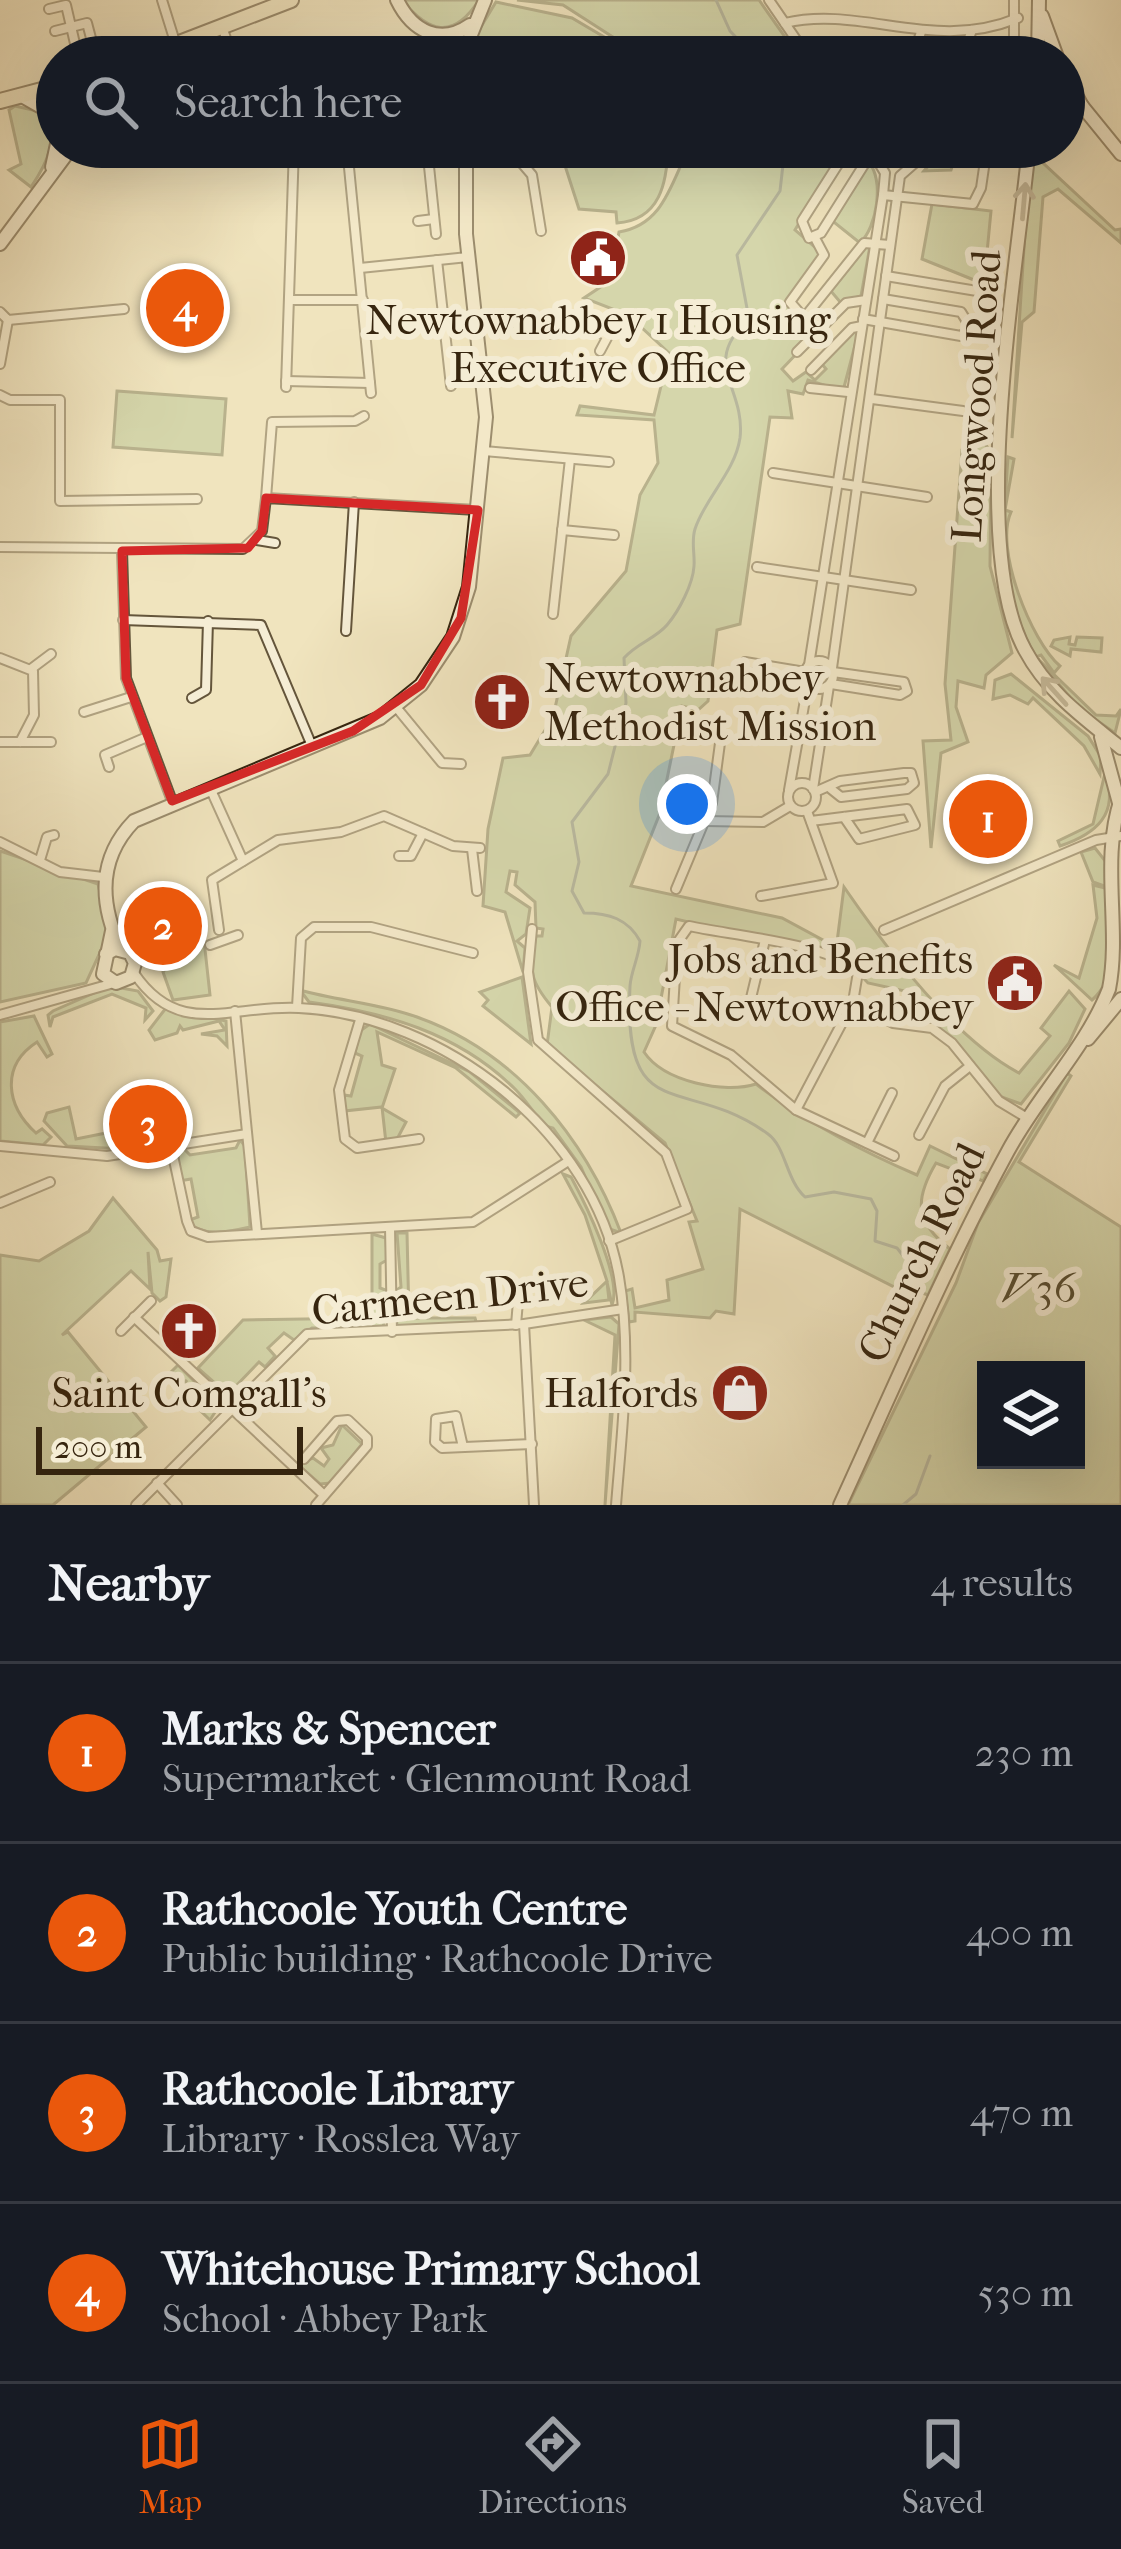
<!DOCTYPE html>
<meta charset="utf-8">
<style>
:root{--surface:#171b24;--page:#242831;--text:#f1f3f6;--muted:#9ea1a6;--line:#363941;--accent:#ea580c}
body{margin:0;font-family:"IM FELL French Canon",serif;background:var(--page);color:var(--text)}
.controls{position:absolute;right:36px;bottom:36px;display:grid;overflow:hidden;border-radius:0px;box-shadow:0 12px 48px #0002}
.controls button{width:108px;height:108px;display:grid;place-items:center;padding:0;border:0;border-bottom:3px solid var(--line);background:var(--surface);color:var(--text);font:60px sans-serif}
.scale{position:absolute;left:36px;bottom:30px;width:267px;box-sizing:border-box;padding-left:12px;border:6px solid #36250f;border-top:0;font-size:33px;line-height:42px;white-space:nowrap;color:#36250f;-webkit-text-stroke:9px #f5edd5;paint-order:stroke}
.you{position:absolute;left:687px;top:804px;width:42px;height:42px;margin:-30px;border:9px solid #fff;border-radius:50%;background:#1a73e8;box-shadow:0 0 0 18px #1a73e833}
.badge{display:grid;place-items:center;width:78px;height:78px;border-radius:50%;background:var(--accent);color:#fff;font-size:39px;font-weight:700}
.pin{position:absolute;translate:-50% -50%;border:6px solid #fff;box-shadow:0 3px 12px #0006}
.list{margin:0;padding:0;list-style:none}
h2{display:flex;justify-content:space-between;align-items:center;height:156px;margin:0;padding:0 48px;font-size:51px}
h2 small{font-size:39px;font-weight:400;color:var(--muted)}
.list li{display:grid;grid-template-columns:78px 1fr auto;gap:36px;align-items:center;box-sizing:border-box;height:180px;padding:0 48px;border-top:3px solid var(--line)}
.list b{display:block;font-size:45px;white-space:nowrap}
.list p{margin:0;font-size:39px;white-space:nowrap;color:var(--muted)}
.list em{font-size:39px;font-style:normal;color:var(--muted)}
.icon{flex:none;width:66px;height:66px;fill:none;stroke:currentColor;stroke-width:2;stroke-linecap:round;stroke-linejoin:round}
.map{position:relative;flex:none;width:1121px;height:1505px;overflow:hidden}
.search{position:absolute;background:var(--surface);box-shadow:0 12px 48px #0002;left:36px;right:36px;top:36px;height:132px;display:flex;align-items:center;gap:30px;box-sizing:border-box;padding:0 42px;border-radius:66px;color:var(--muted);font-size:45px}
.sheet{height:876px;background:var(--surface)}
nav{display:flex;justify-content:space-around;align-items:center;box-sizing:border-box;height:168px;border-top:3px solid var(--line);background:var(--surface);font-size:33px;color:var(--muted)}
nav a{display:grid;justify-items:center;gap:6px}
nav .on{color:var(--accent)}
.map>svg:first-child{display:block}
</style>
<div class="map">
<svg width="1121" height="1505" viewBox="0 0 1121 1505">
<rect width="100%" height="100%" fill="#f0e4be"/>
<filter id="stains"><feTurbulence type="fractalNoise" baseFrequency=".00167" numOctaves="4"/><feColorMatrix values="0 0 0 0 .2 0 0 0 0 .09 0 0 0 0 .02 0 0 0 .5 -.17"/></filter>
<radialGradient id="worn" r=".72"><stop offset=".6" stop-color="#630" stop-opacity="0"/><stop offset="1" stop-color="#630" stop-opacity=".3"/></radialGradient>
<g fill="#b4c596" stroke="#757552" stroke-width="3" fill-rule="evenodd">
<path d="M402 0H479C453 41 428 32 402 0Z"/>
<path d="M517 0H759L799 57H644L563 5Z"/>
<path d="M496 2 572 18 638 57H474L473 40Z"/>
<path d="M15 106 42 112C62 135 46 165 31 187L9 170 21 164 9 110Z"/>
<path d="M559 147H668C667 183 660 220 617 223L616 212 579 209Z"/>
<path d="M674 147H845L795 230 824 255 789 307 821 328 782 369 793 381 806 372 815 380 826 369 821 363 850 332 859 330 843 391 808 380 803 394 788 391 792 418 770 417 740 624 717 630 708 701 698 710 682 706 660 813 631 886 782 918 834 946 803 949 676 919 656 1025 644 1052C664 1082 725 1094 756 1084 803 1121 868 1154 917 1175L930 1146 987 1174 983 1181 936 1163C914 1200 915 1222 950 1249L928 1295 920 1292 918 1299 740 1209 734 1314 716 1311 710 1318 635 1312V1321L629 1322 625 1291 632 1289 635 1308 669 1300 667 1280 703 1269 689 1222 697 1221 665 1143 547 1045 552 1007C530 981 529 972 536 936H542L543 929 536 928 535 902 515 885 517 872 510 871 506 892 530 908 526 934 517 941 525 948 523 972 505 912 483 906 488 829 503 758 530 755 553 717 571 636 626 571 640 495 658 463 654 420 577 415 580 406 654 415 669 353 628 315 584 298 611 280 619 232C660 225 669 191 685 156Z"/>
<path d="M944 147H958L951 170 924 171Z"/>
<path d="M1038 147H1054L1042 162 1115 230 1121 229V243L1058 189 1043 197 1034 312 1022 322 1012 438 1028 184Z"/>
<path d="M869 162C884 182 877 227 860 243L830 219Z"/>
<path d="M932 204 991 211 984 284 922 259Z"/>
<path d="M865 245 870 246 861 296 841 303 830 290Z"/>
<path d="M117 391 226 399 222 455 113 447Z"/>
<path d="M985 444 991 452 990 566 1012 653 986 675 984 688 958 681 956 707 968 742 941 753 931 848 923 741 951 740 945 684 962 450Z"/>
<path d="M1008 457 1014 459 1005 510 1011 512C994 548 1031 641 1060 666L1054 673 1041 655 1036 657C998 593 1003 528 1008 457Z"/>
<path d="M1070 637 1069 644 1075 645 1077 637 1102 638 1101 652 1071 649 1070 656 1051 646 1054 640Z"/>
<path d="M1038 659 1096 715 1116 716 1121 709 1115 733 1079 708Z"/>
<path d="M1011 674 1088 736 1101 757 1100 774 1084 746 1033 698 1028 704 1010 695 993 699 995 680Z"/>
<path d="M1105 773C1120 814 1096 834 1060 846L1058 841 1093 824Z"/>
<path d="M1095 848 1106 862 1107 887 1093 882 1081 852Z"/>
<path d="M0 851 98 884 109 933 86 983 0 1002Z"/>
<path d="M1093 885 1109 889C1111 923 1121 976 1092 1000L1054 965 1079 978 1097 918Z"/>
<path d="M844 887C886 948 953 1038 1019 1073L1050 1036 1041 1028 1069 991 1085 1009 1069 1043 1021 1104 996 1095 905 991 868 983 836 950Z"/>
<path d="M193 920 202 922 210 995 173 1000 163 972 192 932 188 928Z"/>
<path d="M522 977 531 1044 483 1006 488 1000 480 992Z"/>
<path d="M110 986 138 991 153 1011 145 1020 146 1008 112 994 53 1017 50 1027 48 1015 53 1011Z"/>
<path d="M300 990C338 1001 379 1003 417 1017 516 1052 585 1138 621 1233L607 1228 581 1167 553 1128 545 1126C534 1114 526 1100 516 1090 458 1032 383 1012 309 1002Z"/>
<path d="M166 1008 226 1021 227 1046 217 1036 201 1034 225 1030 219 1021 183 1030 180 1026 177 1033 155 1040 149 1030Z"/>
<path d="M34 1016 52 1054 47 1057 37 1042C0 1066 6 1106 36 1133L42 1129 51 1137 43 1145 0 1141V1022Z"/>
<path d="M370 1024 470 1072 520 1113 516 1117 456 1068 377 1032 382 1065 395 1069 382 1108 406 1122 395 1143H386L382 1107 344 1111V1095L351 1096 362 1056 355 1053 360 1031Z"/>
<path d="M1067 1073 1071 1076 1019 1162 1121 1227V1505H848L956 1283 978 1223ZM986 1370H1076V1460H986Z"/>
<path d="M69 1107 76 1139 111 1132 109 1119H119L123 1149 67 1146 44 1121 47 1113Z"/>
<path d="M240 1140 245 1146 250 1227C228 1232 203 1238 187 1221L198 1217 191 1179 179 1181 178 1151 183 1148 190 1155 236 1148Z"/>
<path d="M563 1174 571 1177C584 1201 623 1279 612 1305L607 1282 609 1300 584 1303 607 1281 585 1215Z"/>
<path d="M113 1198 157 1250 160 1261 171 1259 166 1297 160 1301 152 1293 148 1252 150 1289 131 1271 62 1335 68 1332 146 1427 53 1505H0V1255L39 1261 89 1231Z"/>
<path d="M397 1233H407L409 1318H475L477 1325 397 1326 394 1292 401 1287Z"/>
<path d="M372 1234 386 1238 387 1260 380 1264V1288L388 1291 383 1328H312L294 1340 284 1333 268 1348 275 1356 265 1367 259 1362 233 1389 238 1395 233 1399 198 1368 243 1320 372 1318Z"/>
<path d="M611 1317 619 1324 605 1505 615 1335 584 1320Z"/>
<path d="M178 1365 219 1406 210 1420 179 1390 187 1380 178 1389 166 1377Z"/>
<path d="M342 1425 362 1444 331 1483 320 1484 297 1464 313 1458 324 1466 329 1459 321 1448 333 1445Z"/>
</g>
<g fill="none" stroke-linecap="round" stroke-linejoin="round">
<g stroke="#748076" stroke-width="3">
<path d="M716 0 730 31 755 57"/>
<path d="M785 147 780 191 737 255 749 319C699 364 746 387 740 438 735 472 705 498 695 529 691 542 695 554 694 566 693 584 679 611 667 625 655 639 637 643 624 658L626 703 608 774 572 822 579 862 572 891 584 913C609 913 628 919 640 941 639 957 631 971 630 986 623 1130 684 1073 768 1134 786 1147 786 1180 805 1197L834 1192 871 1199 877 1211 875 1241 897 1248 916 1272"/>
<path d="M903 1505 916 1494 930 1456"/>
</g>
<g stroke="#64553b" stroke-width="12">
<g id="street">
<path d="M162 0 176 45"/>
<path d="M769 0 808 57"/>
<path d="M49 9 66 5 76 48"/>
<path d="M785 23C862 5 934 53 1018 18"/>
<path d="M222 26 232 57"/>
<path d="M55 31 87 23 96 57"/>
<path d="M913 57 921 32"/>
<path d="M962 57 972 30"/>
<path d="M1014 57V0"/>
<path d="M347 147 371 393"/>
<path d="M427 147 436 234"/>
<path d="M508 147 532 175 541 231"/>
<path d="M849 147 802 221 809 238 821 233 872 152"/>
<path d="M883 195 973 204 981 188 987 147"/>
<path d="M418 221 434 219"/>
<path d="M815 238 824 255 790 302 804 318 864 243 890 245"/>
<path d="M437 260 451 386"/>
<path d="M360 268 468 257"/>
<path d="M886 276 977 291"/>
<path d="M290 300H363"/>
<path d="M0 312 8 320 124 309"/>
<path d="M863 319 961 336 971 328 961 312 883 299"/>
<path d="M478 326 533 319 552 334 590 328 608 336 600 351"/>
<path d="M797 352 846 303 866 300"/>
<path d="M0 364 8 320"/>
<path d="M811 370 852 328 862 326"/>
<path d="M286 381 370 383"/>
<path d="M286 387 294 147"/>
<path d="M810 388 848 392"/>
<path d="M0 395 10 400H60V501L197 499"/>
<path d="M872 399 963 411"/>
<path d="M484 451 609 462"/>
<path d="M773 473 927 497"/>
<path d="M266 498 272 422 355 421 364 416"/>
<path d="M562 530 614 535"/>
<path d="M257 540 275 543"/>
<path d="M0 547 243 549 262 531 266 498 477 510"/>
<path d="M122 551 126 678 172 801"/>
<path d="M757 567 911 590"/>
<path d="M553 614 570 459"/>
<path d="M123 620 261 625 312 746"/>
<path d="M346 631 354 502"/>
<path d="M0 658 33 671 34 715 20 742"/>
<circle cx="819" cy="675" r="14"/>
<path d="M745 662 805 672"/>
<path d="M809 665 883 195 885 173 869 147"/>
<path d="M832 668 900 176 933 147"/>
<path d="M31 669 51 654"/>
<path d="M831 684 900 695 907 691 904 682 833 672"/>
<path d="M192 698 206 690 208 621"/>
<path d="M396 707 442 763 461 764"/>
<path d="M84 712 131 697"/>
<path d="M0 742H51"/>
<path d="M109 767 105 755 147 737"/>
<circle cx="802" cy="797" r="14"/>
<path d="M210 788 243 861"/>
<path d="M813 789 829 686"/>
<path d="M789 790 808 683"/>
<path d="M815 792 840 781 904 773H911L914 783 907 789 841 797 831 789"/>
<path d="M705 821 763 822 790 806"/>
<path d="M811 821 907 809 915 825 859 839 844 817"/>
<path d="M0 842 60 872 103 877"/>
<path d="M472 849 477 891"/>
<path d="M399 856H411L423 833"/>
<path d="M40 860 47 837 54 835"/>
<path d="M676 889 712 803 720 743"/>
<path d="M761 896 833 883 807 811"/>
<path d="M689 926C728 935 834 944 858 972L853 1002 796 1110 731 1055 672 1026 677 943Z"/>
<path d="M532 929 528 972 538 1040 666 1153 687 1209 609 1241"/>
<path d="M219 930 212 880 278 840 341 832 384 816 453 846 480 848"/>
<path d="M884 930 1096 840 1121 836"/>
<path d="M210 945 238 935"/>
<path d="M134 973C179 1040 232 1004 299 1008 443 1015 594 1132 619 1277 632 1353 622 1429 616 1505"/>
<path d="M750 1002 765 940"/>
<path d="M853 1002 893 1023 932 1028 952 1043 999 1101 1027 1118"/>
<path d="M297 1007 301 938 314 927H371L473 953"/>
<path d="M235 1011 257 1233"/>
<path d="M0 1015 114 983"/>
<path d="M360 1020 339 1090 345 1139 357 1148 419 1139"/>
<path d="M796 1110 894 1156"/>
<path d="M919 1135 945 1086 970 1066"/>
<path d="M867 1143 892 1093"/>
<path d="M0 1146 107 1156 247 1134"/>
<path d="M171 1146 187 1221 191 1231 208 1237 473 1222 567 1162"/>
<path d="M0 1203 50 1182"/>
<path d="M390 1228 392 1332"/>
<path d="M134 1317 324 1495"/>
<path d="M524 1324 534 1505"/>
<path d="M516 1325 519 1289"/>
<path d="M121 1331 151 1301"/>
<path d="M463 1447 456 1416 436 1419 435 1442 442 1448 532 1444"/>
<path d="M304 1459 337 1421 348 1420 367 1438V1446L316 1505"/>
<path d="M157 1483 177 1505"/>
<path d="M136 1505 307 1334 524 1324 623 1309"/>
</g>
</g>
<g stroke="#36250f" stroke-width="16">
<g id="secondary">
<path d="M397 0C412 31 440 46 470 25"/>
<path d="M1042 16 1057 57"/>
<path d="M462 57 485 0"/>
<path d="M1038 57 1039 0"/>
<path d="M1064 73 1082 106 1121 154"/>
<path d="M22 96 57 116"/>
<path d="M1064 116 1082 106"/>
<path d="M1029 147C1017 270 968 547 1025 650 1048 693 1084 718 1121 748"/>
<path d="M52 167 57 144"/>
<path d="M0 244 72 147"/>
<path d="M1101 737 1119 803"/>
<path d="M121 949C99 903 98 858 134 821L380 718 421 685 453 637 469 587 486 417 466 234V147"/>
<path d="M106 954 115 949 130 953 135 963 131 977 116 983 103 974 112 931"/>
<path d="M1088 1039 1121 999"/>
<path d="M840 1505C894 1387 946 1265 1008 1151 1038 1095 1086 1048 1109 989 1121 928 1100 860 1121 799"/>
</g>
</g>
<g stroke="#36250f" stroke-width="18">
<g id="primary">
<path d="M143 57 291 0"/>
<path d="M0 101 57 86"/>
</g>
</g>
<use href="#street" stroke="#f5edd5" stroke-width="8"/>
<use href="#secondary" stroke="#f5edd5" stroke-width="12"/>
<use href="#primary" stroke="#f0e4be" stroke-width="14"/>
</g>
<defs><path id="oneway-shaft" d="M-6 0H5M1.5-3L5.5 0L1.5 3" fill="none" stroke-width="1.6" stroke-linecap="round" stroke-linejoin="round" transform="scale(3)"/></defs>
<g stroke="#968972">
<use href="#oneway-shaft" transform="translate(1024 201) rotate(-85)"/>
<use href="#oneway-shaft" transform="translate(1054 691) rotate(-132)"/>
</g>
<path d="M0 0H1121V1505H0ZM266 498 478 510 461 618 421 685 353 731 172 801 126 678 122 551 248 548 262 531Z" fill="#f0e4be" fill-opacity=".55" fill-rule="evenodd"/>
<path fill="none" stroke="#d62828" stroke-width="9" stroke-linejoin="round" d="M266 498 478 510 461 618 421 685 353 731 172 801 126 678 122 551 248 548 262 531Z"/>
<defs>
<g id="civic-disc" transform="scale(3)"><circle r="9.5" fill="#8f2418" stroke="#f5edd5"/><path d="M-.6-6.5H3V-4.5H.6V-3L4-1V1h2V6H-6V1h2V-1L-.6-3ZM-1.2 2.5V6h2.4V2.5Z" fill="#fff"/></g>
<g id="church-disc" transform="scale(3)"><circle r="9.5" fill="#8f2418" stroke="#f5edd5"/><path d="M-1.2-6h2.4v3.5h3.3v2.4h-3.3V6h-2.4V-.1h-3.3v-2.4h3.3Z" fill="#fff"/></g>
<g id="shop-disc" transform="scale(3)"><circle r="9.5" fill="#8f2418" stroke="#f5edd5"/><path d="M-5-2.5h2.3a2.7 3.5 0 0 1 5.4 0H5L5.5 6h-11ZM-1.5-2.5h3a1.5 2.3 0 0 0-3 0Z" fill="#fff"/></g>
</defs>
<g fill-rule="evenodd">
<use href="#civic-disc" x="598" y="258"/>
<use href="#church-disc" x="502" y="702"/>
<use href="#civic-disc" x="1015" y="983"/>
<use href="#church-disc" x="189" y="1331"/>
<use href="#shop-disc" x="740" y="1393"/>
</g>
<g text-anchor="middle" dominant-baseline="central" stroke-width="12" stroke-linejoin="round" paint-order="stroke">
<g font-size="42" fill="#36250f" stroke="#f5edd5">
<text x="598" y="320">Newtownabbey 1 Housing<tspan x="598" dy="48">Executive Office</tspan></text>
<text x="544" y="678" text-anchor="start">Newtownabbey<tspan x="544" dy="48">Methodist Mission</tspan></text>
<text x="973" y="959" text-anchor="end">Jobs and Benefits<tspan x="973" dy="48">Office - Newtownabbey</tspan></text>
<text x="189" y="1393">Saint Comgall's</text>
<text x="698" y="1393" text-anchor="end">Halfords</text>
</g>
<g font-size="42" fill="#36250f" stroke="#f5edd5">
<text transform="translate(977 396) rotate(-86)">Longwood Road</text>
<text transform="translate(922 1253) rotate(-64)">Church Road</text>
<text transform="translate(450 1297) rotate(-6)">Carmeen Drive</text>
</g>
<g font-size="42" font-style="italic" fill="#564d31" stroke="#f5edd5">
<text x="1039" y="1288">V36</text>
</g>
</g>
<rect width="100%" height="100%" filter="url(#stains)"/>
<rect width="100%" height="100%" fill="url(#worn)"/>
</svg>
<div class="controls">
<button><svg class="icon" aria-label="layers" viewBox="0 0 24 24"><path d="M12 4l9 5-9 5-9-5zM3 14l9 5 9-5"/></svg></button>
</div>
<div class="scale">200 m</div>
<div class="you"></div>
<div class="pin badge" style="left:988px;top:819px">1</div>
<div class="pin badge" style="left:163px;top:926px">2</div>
<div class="pin badge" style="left:148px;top:1124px">3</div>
<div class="pin badge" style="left:185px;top:308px">4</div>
<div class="search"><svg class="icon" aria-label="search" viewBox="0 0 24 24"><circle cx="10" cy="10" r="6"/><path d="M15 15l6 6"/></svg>Search here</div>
</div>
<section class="sheet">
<h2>Nearby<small>4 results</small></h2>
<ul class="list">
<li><span class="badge">1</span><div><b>Marks &amp; Spencer</b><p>Supermarket · Glenmount Road</p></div><em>230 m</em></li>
<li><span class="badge">2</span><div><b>Rathcoole Youth Centre</b><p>Public building · Rathcoole Drive</p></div><em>400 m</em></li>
<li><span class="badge">3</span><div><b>Rathcoole Library</b><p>Library · Rosslea Way</p></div><em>470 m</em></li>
<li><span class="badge">4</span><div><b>Whitehouse Primary School</b><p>School · Abbey Park</p></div><em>530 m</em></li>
</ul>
</section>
<nav>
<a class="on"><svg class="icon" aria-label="map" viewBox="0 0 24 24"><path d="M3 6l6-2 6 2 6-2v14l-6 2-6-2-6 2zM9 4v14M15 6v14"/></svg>Map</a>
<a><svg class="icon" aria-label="directions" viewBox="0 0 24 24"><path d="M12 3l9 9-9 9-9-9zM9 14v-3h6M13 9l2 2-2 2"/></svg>Directions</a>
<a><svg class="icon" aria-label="saved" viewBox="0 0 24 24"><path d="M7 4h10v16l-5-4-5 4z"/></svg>Saved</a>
</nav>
